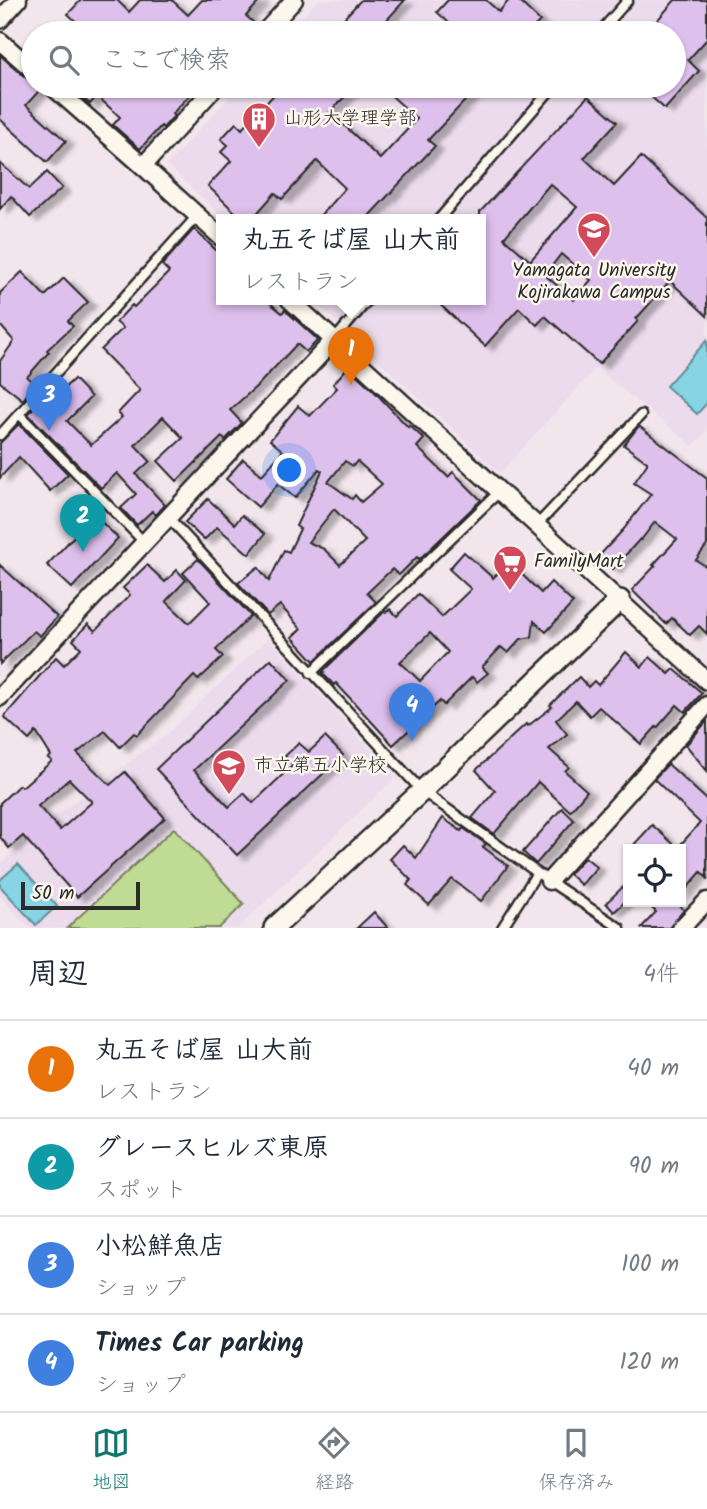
<!DOCTYPE html>
<html lang="ja">
<meta charset="utf-8">
<style>
:root{--surface:#fff;--page:#f2f2f3;--text:#1f2937;--muted:#747a83;--line:#e0e1e3;--accent:#0f766e}
body{margin:0;font-family:Kalam,"Klee One",sans-serif;background:var(--page);color:var(--text)}
.controls{position:absolute;right:21px;bottom:21px;display:grid;overflow:hidden;border-radius:0px;box-shadow:0 2px 5px #0004}
.controls button{width:63px;height:63px;display:grid;place-items:center;padding:0;border:0;border-bottom:2px solid var(--line);background:var(--surface);color:var(--text);font:35px sans-serif}
.scale{position:absolute;left:21px;bottom:18px;width:119px;box-sizing:border-box;padding-left:7px;border:4px solid #2b2b2b;border-top:0;font-size:19px;line-height:24px;white-space:nowrap;color:#2b2b2b;-webkit-text-stroke:5px #fbf7ec;paint-order:stroke}
.you{position:absolute;left:290px;top:471px;width:24px;height:24px;margin:-18px;border:5px solid #fff;border-radius:50%;background:#1a73e8;box-shadow:0 0 0 10px #1a73e833}
.badge{display:grid;place-items:center;width:46px;height:46px;border-radius:50%;background:var(--accent);color:#fff;font-size:23px;font-weight:700}
.pin{position:absolute;translate:-50% -58px;filter:drop-shadow(0 2px 4px #0008)}
.pin::after{content:'';position:absolute;top:37px;width:24px;height:21px;background:inherit;clip-path:polygon(0 0,100% 0,50% 100%)}
.popup{position:absolute;left:216px;top:214px;width:270px;height:91px;box-sizing:border-box;display:grid;place-content:center;border-radius:0px;background:var(--surface);filter:drop-shadow(0 2px 5px #0005);font-size:23px;white-space:nowrap;color:var(--muted)}
.popup b{font-size:26px;color:var(--text)}
.popup::after{content:'';position:absolute;left:50%;top:100%;margin-left:-14px;border:14px solid transparent;border-top-color:var(--surface)}
.list{margin:0;padding:0;list-style:none}
h2{display:flex;justify-content:space-between;align-items:center;height:91px;margin:0;padding:0 28px;font-size:30px}
h2 small{font-size:23px;font-weight:400;color:var(--muted)}
.list li{display:grid;grid-template-columns:46px 1fr auto;gap:21px;align-items:center;box-sizing:border-box;height:98px;padding:0 28px;border-top:2px solid var(--line)}
.list b{display:block;font-size:26px;white-space:nowrap}
.list p{margin:0;font-size:23px;white-space:nowrap;color:var(--muted)}
.list em{font-size:23px;font-style:normal;color:var(--muted)}
.icon{flex:none;width:38px;height:38px;fill:none;stroke:currentColor;stroke-width:2;stroke-linecap:round;stroke-linejoin:round}
.map{position:relative;flex:none;width:707px;height:928px;overflow:hidden}
.search{position:absolute;background:var(--surface);box-shadow:0 2px 5px #0004;left:21px;right:21px;top:21px;height:77px;display:flex;align-items:center;gap:18px;box-sizing:border-box;padding:0 24px;border-radius:38px;color:var(--muted);font-size:26px}
.sheet{height:483px;background:var(--surface)}
nav{display:flex;justify-content:space-around;align-items:center;box-sizing:border-box;height:98px;border-top:2px solid var(--line);background:var(--surface);font-size:19px;color:var(--muted)}
nav a{display:grid;justify-items:center;gap:4px}
nav .on{color:var(--accent)}
.map>svg:first-child{display:block}
</style>
<div class="map">
<svg width="707" height="928" viewBox="0 0 707 928">
<defs>
<filter id="shadow"><feDropShadow dx="8" dy="4.5" stdDeviation="2" flood-color="#0004"/></filter>
</defs>
<rect width="100%" height="100%" fill="#f2e6ec"/>
<filter id="ink" filterUnits="userSpaceOnUse"><feTurbulence type="fractalNoise" baseFrequency=".0143" numOctaves="2"/><feDisplacementMap in="SourceGraphic" scale="14" xChannelSelector="R" yChannelSelector="G"/><feConvolveMatrix kernelMatrix="1 2 1 2 8 2 1 2 1" color-interpolation-filters="sRGB"/></filter>
<g filter="url(#ink)">
<g fill="#ecdbec">
<path d="M318 0H707V431L693 446 596 368 500 473 312 299H480V219H225L167 165 240 86H674V33H287Z"/>
<path d="M268 638 396 777 238 928H30L0 897V864L56 815 166 735Z"/>
</g>
<path fill="#c0dc94" stroke="#768460" stroke-width="2" d="M174 828 244 904 219 928H67Z"/>
<g fill="#86d4e4" stroke="#62909a" stroke-width="2">
<path d="M707 340V403L697 414 666 386Z"/>
<path d="M18 864 57 906 36 925 0 886V880Z"/>
</g>
<g fill="#dec0ed" stroke="#2b2b2b" stroke-width="2" fill-rule="evenodd" filter="url(#shadow)">
<path d="M81 0H117L129 12 140 0H172L188 15 202 0H261L246 16 253 22 243 33H88L68 14Z"/>
<path d="M361 0H405L375 33H330Z"/>
<path d="M448 0H486L499 12 509 0H518L540 21 528 33H460L437 12Z"/>
<path d="M675 0H707V39L688 60 699 71 665 109 639 86H674V33H646Z"/>
<path d="M0 55 40 90 26 105 66 141 47 162 0 119Z"/>
<path d="M69 86H198L172 114 174 116 163 128 161 126 140 149 113 125 120 117 97 96 90 104Z"/>
<path d="M282 86H355L330 112 380 159 417 119 381 86H479L428 140 435 146 366 219H317L345 188 317 161 282 199 275 193 252 219H242L208 186 231 161 221 152 228 145 221 139 236 123 242 129Z"/>
<path d="M588 96 617 122 584 158 614 186 641 157 707 218V316L670 281 636 319 638 321 599 364 545 316 537 325 519 308 485 346 434 299H480V212ZM550 184 577 207 530 261 504 238ZM561 254 591 280 574 300 545 275Z"/>
<path d="M0 163 29 189 47 172 62 188 30 217 11 196 0 209Z"/>
<path d="M194 229 221 255V299H265L282 313 285 310 318 340 306 352 297 344 259 384 230 410 242 423 225 440 222 437 177 481 158 461 183 438 163 417 135 445 150 461 136 474 165 505 156 515 152 511 137 525 121 508 136 494 117 473 101 488 28 414 41 399 47 404 74 379 91 397 67 421 91 445 122 417 118 413 140 390 101 350 123 328 116 322 132 305 134 307 169 272 162 265Z"/>
<path d="M22 272 45 296 64 278 88 302 68 321 73 326 47 350 49 352 27 377 35 383 23 400 0 382V361L14 341 0 325V293Z"/>
<path d="M348 367 372 389 408 427 409 425 424 439 417 447 448 477 453 472 481 500 428 551 419 559 417 557 399 575 392 569 367 593 376 602 314 661 292 637 301 629 280 605 268 615 238 583 258 567 269 581 284 550 289 552 300 529 296 526 322 471 319 469 295 498 278 484 258 507 226 479 243 459 262 475 283 451 270 440 298 406 310 416 337 388 333 384ZM345 461 353 466 357 461 382 484 361 502 355 495 352 499 328 482ZM334 509 365 541 340 565 324 549 308 542Z"/>
<path d="M19 424 68 474 50 491 19 457 0 478V443Z"/>
<path d="M639 426 707 478V545L696 560 707 567V634L699 626 690 635 672 618 666 624 632 590 655 566 653 565 677 539 655 522 641 540 640 539 613 569 599 556 623 530 651 494 634 483 647 464V462L624 445Z"/>
<path d="M208 499 235 524 242 515 265 534 249 554 217 527 204 540 185 522Z"/>
<path d="M94 515 118 538 72 588 47 565Z"/>
<path d="M464 552 493 578 509 562 541 593 551 582 573 603 546 632 534 621 532 637 521 639 508 653 501 647 482 667 488 673 477 682 472 677 444 705 440 701 393 745 336 683 334 685 322 673 324 672 323 671 385 611 386 612 390 609 397 616 418 594 442 617 471 589 449 569ZM430 633 448 652 420 681 400 662Z"/>
<path d="M198 559 251 616 216 650 223 657 198 680 194 676 137 735 134 733 120 747 105 731 77 753 110 785 125 772 165 818 77 897 23 836 9 848 0 837V803L19 785 22 787 52 761 48 758 51 756 36 732 29 740 4 717 56 657 64 665 81 648 73 640 88 624 95 631 130 595 123 588 147 565 165 582 177 570 186 580 166 601 189 623 210 602 183 573ZM69 779 92 802 60 830 38 806Z"/>
<path d="M0 565 57 617 40 636 34 631 0 664Z"/>
<path d="M626 652 642 667 650 657 669 674 674 669 702 693 685 712 677 705 657 728 656 727 641 744 599 707 590 716 576 701 556 720 567 734 549 749 569 767 565 771 587 791 570 811 538 782 494 834 472 818 495 791 476 770 526 724 528 726 552 707 550 705 579 677 588 687 594 681 598 685Z"/>
<path d="M271 659 290 680 194 770 229 807 244 793 253 803 293 765 285 756 299 743 309 752 325 737 343 755 237 855 156 769Z"/>
<path d="M707 721V771L686 745Z"/>
<path d="M668 764 707 800V878L701 872 681 895V844L700 823 654 779Z"/>
<path d="M562 808 574 820 536 864 523 852Z"/>
<path d="M443 818 461 831 463 828 486 844 483 847 508 866 481 901 452 879 429 905 407 885 411 880 390 859 403 845 416 858Z"/>
<path d="M652 825 679 849H630Z"/>
<path d="M585 857 597 867 581 885 569 874Z"/>
<path d="M628 882V899L614 912 606 903Z"/>
<path d="M646 902H676L684 910 669 928H641L656 912Z"/>
<path d="M374 912 388 928H357Z"/>
</g>
<g fill="none" stroke-linecap="round" stroke-linejoin="round">
<g stroke="#2b2b2b" stroke-width="13">
<g id="service">
<path d="M599 33 628 0"/>
<path d="M439 219 554 86"/>
<path d="M334 340 369 299"/>
<path d="M19 414 145 543"/>
<path d="M0 435 197 216"/>
<path d="M169 518 422 791 549 881 620 928"/>
<path d="M537 525 641 415"/>
<path d="M311 673 499 492"/>
<path d="M502 928 537 873"/>
</g>
</g>
<g stroke="#2b2b2b" stroke-width="21">
<g id="minor">
<path d="M0 20 18 0"/>
<path d="M264 33 294 0"/>
<path d="M0 41 33 70"/>
<path d="M52 86 143 166 222 238"/>
<path d="M143 166 216 86"/>
<path d="M289 299 707 681"/>
<path d="M0 697 334 340"/>
<path d="M549 881 707 705"/>
<path d="M681 928 707 901"/>
</g>
</g>
<g stroke="#2b2b2b" stroke-width="24">
<path id="tertiary" d="M274 928 422 791 620 600"/>
</g>
<use href="#service" stroke="#fbf7ec" stroke-width="8"/>
<use href="#minor" stroke="#fbf7ec" stroke-width="16"/>
<use href="#tertiary" stroke="#fbf7ec" stroke-width="19"/>
</g>
</g>
<defs>
<g id="building-pin" transform="scale(1.75)"><path d="M0 17L-7.5 6A9.5 9.5 0 1 1 7.5 6Z" fill="#d1495b" stroke="#fbf7ec"/><path d="M-4-6H4V6H1V3H-1V6H-4ZM-2.5-4.3h1.7v1.8h-1.7ZM.8-4.3h1.7v1.8H.8ZM-2.5-1h1.7V.8h-1.7ZM.8-1h1.7V.8H.8Z" fill="#fff"/></g>
<g id="university-pin" transform="scale(1.75)"><path d="M0 17L-7.5 6A9.5 9.5 0 1 1 7.5 6Z" fill="#d1495b" stroke="#fbf7ec"/><path d="M0-5L7-2L0 1L-7-2ZM-4 1L0 2.5L4 1V4Q0 6-4 4Z" fill="#fff"/></g>
<g id="supermarket-pin" transform="scale(1.75)"><path d="M0 17L-7.5 6A9.5 9.5 0 1 1 7.5 6Z" fill="#d1495b" stroke="#fbf7ec"/><path d="M-6-5.5h2.5l.6 2H6L4.5 2H-2.5L-4.4-4H-6ZM-1.5 3.2a1.3 1.3 0 1 0 .1 0ZM3 3.2a1.3 1.3 0 1 0 .1 0Z" fill="#fff"/></g>
<g id="school-pin" transform="scale(1.75)"><path d="M0 17L-7.5 6A9.5 9.5 0 1 1 7.5 6Z" fill="#d1495b" stroke="#fbf7ec"/><path d="M0-5L7-2L0 1L-7-2ZM-4 1L0 2.5L4 1V4Q0 6-4 4Z" fill="#fff"/></g>
</defs>
<g fill-rule="evenodd">
<use href="#building-pin" x="259" y="119"/>
<use href="#university-pin" x="594" y="229"/>
<use href="#supermarket-pin" x="510" y="562"/>
<use href="#school-pin" x="229" y="766"/>
</g>
<g text-anchor="middle" dominant-baseline="central" stroke-width="5" stroke-linejoin="round" paint-order="stroke">
<g font-size="19" fill="#2b2b2b" stroke="#fbf7ec" text-anchor="start">
<text x="284" y="119">山形大学理学部</text>
<text x="594" y="271" text-anchor="middle">Yamagata University<tspan x="594" dy="22">Kojirakawa Campus</tspan></text>
<text x="534" y="562">FamilyMart</text>
<text x="254" y="766">市立第五小学校</text>
</g>
</g>
</svg>
<div class="controls">
<button><svg class="icon" aria-label="locate" viewBox="0 0 24 24"><circle cx="12" cy="12" r="6"/><path d="M12 2v4M12 18v4M2 12h4M18 12h4"/></svg></button>
</div>
<div class="scale">50 m</div>
<div class="you"></div>
<div class="pin badge" style="left:351px;top:385px;background:#e8710a">1</div>
<div class="popup"><b>丸五そば屋 山大前</b>レストラン</div>
<div class="pin badge" style="left:83px;top:552px;background:#0f9aa8">2</div>
<div class="pin badge" style="left:49px;top:431px;background:#3f7fe0">3</div>
<div class="pin badge" style="left:412px;top:741px;background:#3f7fe0">4</div>
<div class="search"><svg class="icon" aria-label="search" viewBox="0 0 24 24"><circle cx="10" cy="10" r="6"/><path d="M15 15l6 6"/></svg>ここで検索</div>
</div>
<section class="sheet">
<h2>周辺<small>4件</small></h2>
<ul class="list">
<li><span class="badge" style="background:#e8710a">1</span><div><b>丸五そば屋 山大前</b><p>レストラン</p></div><em>40 m</em></li>
<li><span class="badge" style="background:#0f9aa8">2</span><div><b>グレースヒルズ東原</b><p>スポット</p></div><em>90 m</em></li>
<li><span class="badge" style="background:#3f7fe0">3</span><div><b>小松鮮魚店</b><p>ショップ</p></div><em>100 m</em></li>
<li><span class="badge" style="background:#3f7fe0">4</span><div><b>Times Car parking</b><p>ショップ</p></div><em>120 m</em></li>
</ul>
</section>
<nav>
<a class="on"><svg class="icon" aria-label="map" viewBox="0 0 24 24"><path d="M3 6l6-2 6 2 6-2v14l-6 2-6-2-6 2zM9 4v14M15 6v14"/></svg>地図</a>
<a><svg class="icon" aria-label="directions" viewBox="0 0 24 24"><path d="M12 3l9 9-9 9-9-9zM9 14v-3h6M13 9l2 2-2 2"/></svg>経路</a>
<a><svg class="icon" aria-label="saved" viewBox="0 0 24 24"><path d="M7 4h10v16l-5-4-5 4z"/></svg>保存済み</a>
</nav>
